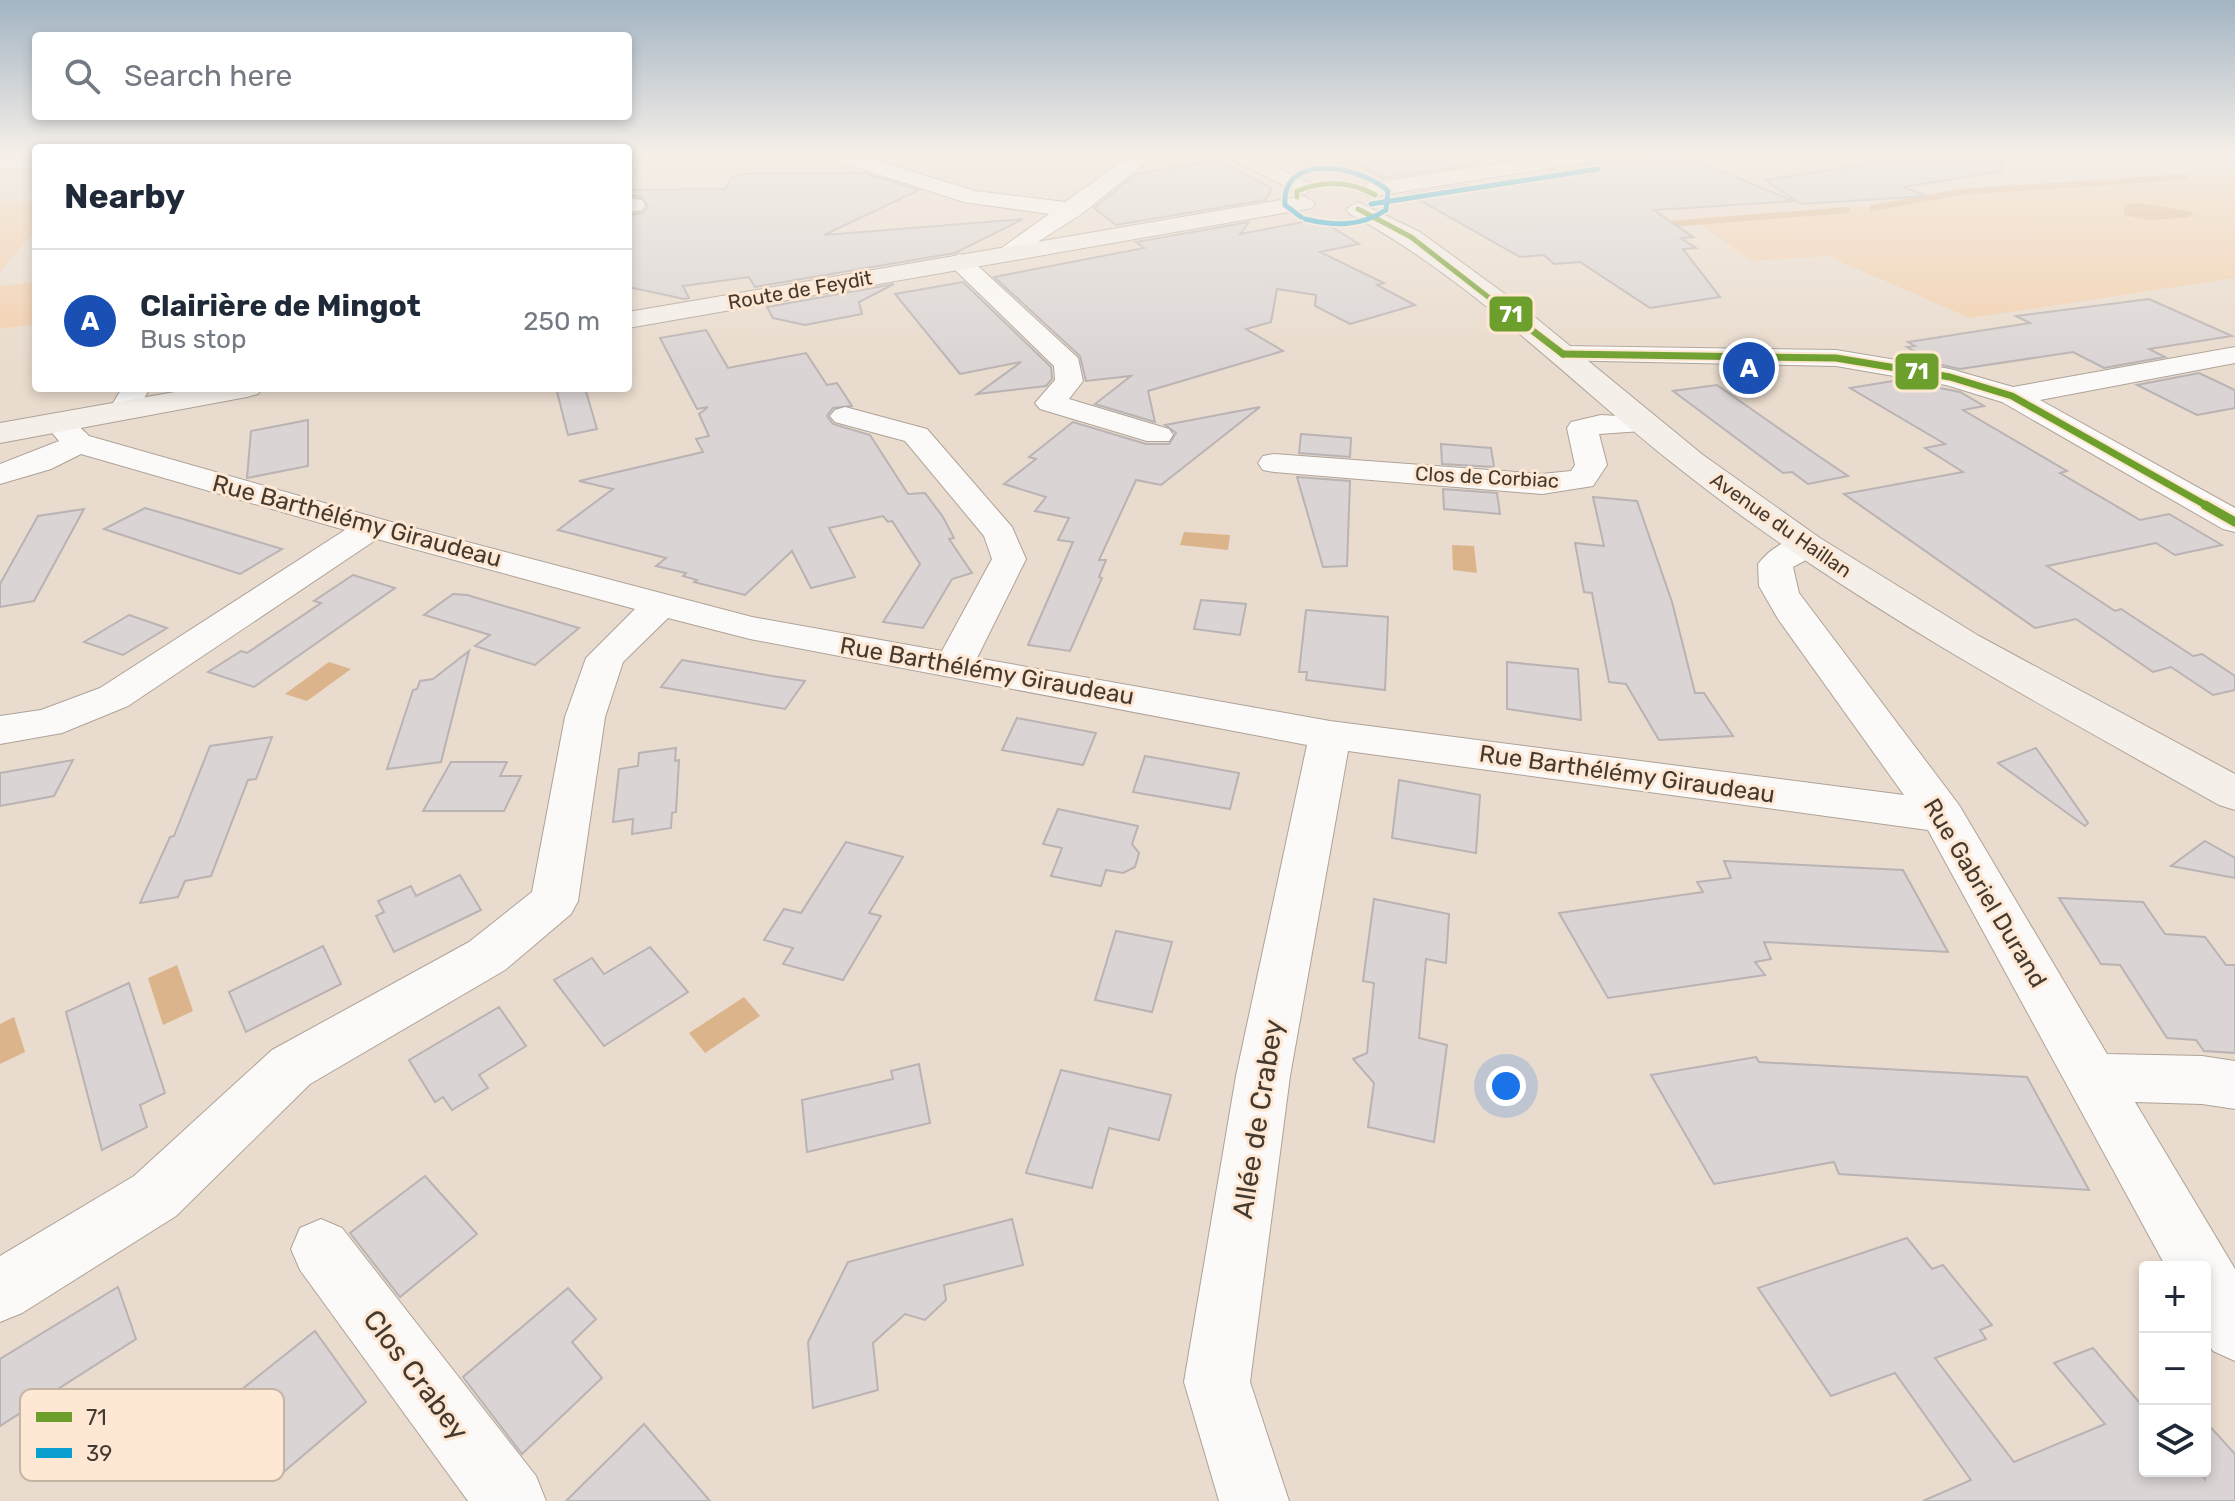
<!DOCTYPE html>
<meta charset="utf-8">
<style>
:root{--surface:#fff;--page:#f6f6f7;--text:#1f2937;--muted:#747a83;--line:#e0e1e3;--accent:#7e7267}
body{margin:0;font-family:Rubik,sans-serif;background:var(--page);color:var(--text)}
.controls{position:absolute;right:24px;bottom:24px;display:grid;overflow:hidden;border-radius:8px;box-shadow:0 4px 12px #0003}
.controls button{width:72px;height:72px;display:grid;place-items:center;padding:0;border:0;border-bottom:2px solid var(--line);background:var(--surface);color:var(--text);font:40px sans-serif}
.you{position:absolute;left:1506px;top:1086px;width:28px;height:28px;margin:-20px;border:6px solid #fff;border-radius:50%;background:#1a73e8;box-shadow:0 0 0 12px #1a73e833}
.badge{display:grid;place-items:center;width:52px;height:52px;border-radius:50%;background:var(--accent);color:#fff;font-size:26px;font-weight:700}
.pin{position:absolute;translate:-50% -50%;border:4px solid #fff;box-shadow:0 2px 8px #0006}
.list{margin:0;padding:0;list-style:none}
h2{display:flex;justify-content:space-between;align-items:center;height:104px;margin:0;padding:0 32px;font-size:34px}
h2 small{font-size:26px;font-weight:400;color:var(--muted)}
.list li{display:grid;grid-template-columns:52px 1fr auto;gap:24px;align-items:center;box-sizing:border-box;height:144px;padding:0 32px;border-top:2px solid var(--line)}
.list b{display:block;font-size:30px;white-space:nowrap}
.list p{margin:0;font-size:26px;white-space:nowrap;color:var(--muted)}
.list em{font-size:26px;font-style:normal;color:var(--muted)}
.icon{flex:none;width:44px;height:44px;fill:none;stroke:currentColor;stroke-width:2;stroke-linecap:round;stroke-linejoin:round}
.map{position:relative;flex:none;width:2235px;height:1501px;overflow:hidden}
.search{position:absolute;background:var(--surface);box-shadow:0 4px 12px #0003;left:32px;top:32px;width:600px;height:88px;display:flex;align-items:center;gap:20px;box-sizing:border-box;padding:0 28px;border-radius:8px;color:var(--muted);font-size:30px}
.panel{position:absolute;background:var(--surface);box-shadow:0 4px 12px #0003;left:32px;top:144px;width:600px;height:248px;border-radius:8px}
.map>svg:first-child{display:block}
</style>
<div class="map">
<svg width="2235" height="1501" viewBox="0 0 2235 1501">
<rect width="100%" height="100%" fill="#e9dbcd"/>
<path fill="#eed6be" d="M1279 155H1537L1373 178 1320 173Z"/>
<g fill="#f2cfad">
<path d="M2235 172V278L1970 318 1828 256 1751 261 1692 218 1877 206 1938 193Z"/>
<path d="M0 201H36V229L0 272Z"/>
<path d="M36 282V324L0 329V286Z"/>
</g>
<g fill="#dcb48b">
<path d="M2138 203 2193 212 2190 217 2150 220 2124 215 2125 205Z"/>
<path d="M1184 532 1230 535 1228 550 1180 545Z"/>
<path d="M1452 545 1474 546 1477 573 1453 570Z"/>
<path d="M329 662 351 669 307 701 285 694Z"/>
<path d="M177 965 193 1011 163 1025 148 978Z"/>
<path d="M744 997 760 1016 705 1053 689 1033Z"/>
<path d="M14 1017 25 1052 0 1064V1024Z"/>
</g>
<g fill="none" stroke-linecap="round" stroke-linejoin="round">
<g stroke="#dcb48b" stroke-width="6">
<path d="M1872 208 1961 192 2185 177"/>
<path d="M1670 224 1847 210"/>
</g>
</g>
<g fill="#dad4d4" stroke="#bab3b3" stroke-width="2">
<path d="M1341 155H1465V166L1382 178Z"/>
<path d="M1652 155H1681L1794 201 1654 210 1693 237 1681 238 1696 248 1683 249 1720 297 1650 308 1580 262 1554 264 1544 255 1520 257 1409 194 1467 185V192L1601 172 1587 165Z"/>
<path d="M1842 155H2001L2002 171 1904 187 1926 196 1801 204 1765 180 1863 165Z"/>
<path d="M1220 160 1272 189 1265 200 1116 225 1094 208 1136 174Z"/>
<path d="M865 173 919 190 824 235 1023 219 955 253 755 287 749 277 683 286 689 298 684 299 628 287V215L642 213 648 207 642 197 628 195V190L725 189 733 177 746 174Z"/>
<path d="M1319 219 1359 244 1320 252 1384 283 1377 285 1415 305 1350 324 1315 306 1316 295 1277 289 1271 322 1246 329 1283 351 1148 391 1155 422 1095 404 1131 376 1086 381 1080 356 994 277 1144 248 1136 242 1249 222 1240 234Z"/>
<path d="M963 282 1051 367 1052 379 1046 386 977 394 1021 362 960 374 895 294Z"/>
<path d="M894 284 859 302 862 314 805 325 773 318 767 307Z"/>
<path d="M2149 299 2232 336 2149 349 2165 357 2104 368 2073 352 1960 369 1937 364 1907 347 1915 346 1908 342 2030 323 2016 316Z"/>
<path d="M706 330 728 368 806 353 827 385 837 383 852 406 833 408 827 416 833 424 870 435 908 494 925 493 943 517 954 538 949 539 972 573 952 579 923 628 883 622 920 564 892 521 888 522 883 516 829 528 855 577 811 588 792 551 745 595 694 582 697 580 683 576 686 573 656 566 666 558 558 530 613 489 579 481 703 452 696 439 709 436 699 414 708 407 697 409 660 338Z"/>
<path d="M2199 373 2235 390V408L2197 415 2137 385Z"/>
<path d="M1899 380 1960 392 1984 406 1963 410 2067 471 2060 473 2140 520 2169 514 2222 545 2175 555 2156 543 2047 566 2115 611 2121 609 2193 656 2202 654 2235 676V690L2213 695 2171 667 2153 672 2076 619 2035 628 1844 494 1963 472 1925 448 1945 444 1850 388Z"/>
<path d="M1717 385 1817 455 1848 476 1808 484 1792 472 1783 473 1673 391Z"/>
<path d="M556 388H585L597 429 568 435Z"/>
<path d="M1260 407 1161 485 1136 480 1099 560H1106L1099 577 1102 578 1070 651 1028 645 1073 542 1058 540 1069 518 1035 511 1046 497 1004 484 1036 459 1029 457 1073 422 1146 444H1169L1176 433 1165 425Z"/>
<path d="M308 420V466L247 478 251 431Z"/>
<path d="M1301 434 1351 438 1350 457 1299 453Z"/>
<path d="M1441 444 1491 448 1494 467 1442 464Z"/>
<path d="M1297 477 1350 481 1347 566 1323 567Z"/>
<path d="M1443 489 1497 493 1500 514 1444 509Z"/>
<path d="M1593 497 1637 501 1672 602 1695 693H1704L1733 736 1659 740 1626 684 1609 682 1592 593 1584 592 1575 543 1604 546Z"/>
<path d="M145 508 183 519 282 549 240 574 104 529Z"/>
<path d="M84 509 34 601 0 607V584L38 516Z"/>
<path d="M353 575 395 588 254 687 208 672 241 651 247 653 321 603 314 601Z"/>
<path d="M453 594 467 595 579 628 535 665 475 646 490 635 424 615Z"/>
<path d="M1201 600 1246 604 1240 635 1194 629Z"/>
<path d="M1306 610 1388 617 1385 690 1306 680 1307 672H1299Z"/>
<path d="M129 615 167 628 123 655 84 642Z"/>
<path d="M469 651 441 762 387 769 413 690 417 689 420 681 433 679Z"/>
<path d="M682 660 772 676 805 681 785 709 661 687Z"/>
<path d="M1507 662 1578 669 1581 720 1507 709Z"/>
<path d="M1017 718 1096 733 1083 765 1002 750Z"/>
<path d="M272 737 256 779 248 780 211 876 185 881 178 897 140 903 170 837 174 836 210 746Z"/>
<path d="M676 748 675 761 679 760 676 812 672 813 671 828 632 834 633 819 613 822 619 769 638 766 639 753Z"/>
<path d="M2036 748 2088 823 2085 826 1998 763Z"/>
<path d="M1145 756 1239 773 1230 809 1133 792Z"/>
<path d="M73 760 54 796 0 806V773Z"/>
<path d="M451 762H507L500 776H521L504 811H423Z"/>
<path d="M1399 780 1480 795 1476 853 1392 838Z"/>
<path d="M1058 809 1138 826 1132 844 1139 853 1135 867 1123 873 1106 870 1101 886 1051 876 1062 848 1043 844Z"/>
<path d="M2205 841 2235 858V878L2171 866Z"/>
<path d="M846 842 903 857 869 913 881 916 843 980 783 964 793 948 764 940 784 909 801 913Z"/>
<path d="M1724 861 1903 870 1948 952 1764 942 1771 959 1755 962 1765 975 1608 998 1559 913 1703 892 1697 882 1731 878Z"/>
<path d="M460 875 481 910 394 952 376 916 384 912 378 901 411 886 416 896Z"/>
<path d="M2059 898 2143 902 2165 934 2205 937 2226 965H2235V1053L2204 1051 2196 1040 2167 1038 2120 965 2101 964Z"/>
<path d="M1374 899 1449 914 1446 963 1426 959 1419 1038 1447 1045 1434 1142 1368 1127 1374 1083 1353 1059 1367 1053 1374 983 1363 981Z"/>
<path d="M1116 931 1172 942 1152 1012 1095 1000Z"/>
<path d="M323 946 341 984 246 1032 229 992Z"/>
<path d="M650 947 688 992 604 1046 554 980 592 958 604 974Z"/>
<path d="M129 983 165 1093 140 1105 147 1127 102 1150 66 1012Z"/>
<path d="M499 1007 526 1046 479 1075 488 1088 452 1110 443 1097 435 1102 409 1060Z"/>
<path d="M1756 1057 1759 1062 2027 1077 2089 1190 1839 1174 1834 1162 1714 1184 1651 1075Z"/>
<path d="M919 1064 930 1123 807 1152 802 1100 893 1079 891 1071Z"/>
<path d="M1061 1070 1171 1095 1159 1140 1109 1128 1092 1188 1026 1173Z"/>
<path d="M425 1176 477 1234 400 1297 350 1233Z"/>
<path d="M1012 1219 1023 1265 944 1285 946 1300 925 1320 905 1314 873 1343 878 1390 813 1408 808 1342 848 1262Z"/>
<path d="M1907 1238 1932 1269 1943 1265 1992 1325 1980 1330 1986 1339 1935 1358 2014 1462 2105 1424 2054 1363 2093 1348 2145 1409V1471H2198L2205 1479V1421L2235 1454V1501H1923L1971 1480 1895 1373 1831 1396 1758 1288Z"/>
<path d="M118 1287 136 1339 0 1426V1359Z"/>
<path d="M568 1288 596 1319 572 1342 602 1378 522 1454 463 1377Z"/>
<path d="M315 1331 366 1402 273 1481 222 1405Z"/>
<path d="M644 1424 710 1501H566Z"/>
</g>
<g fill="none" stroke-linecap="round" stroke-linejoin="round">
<g stroke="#aea398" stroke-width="2">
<g id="street">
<path d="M828 155H858L975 191 1065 202 1132 155H1155L1080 215 1011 259 1003 257 999 252 1003 247 1049 214 964 202 831 159Z"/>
<path d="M0 156 36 157V169L0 168Z"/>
<path d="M628 198 642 200 645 205 642 210 628 212Z"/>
<path d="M959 254 967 256 1078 358 1083 381 1069 399 1169 429 1173 435 1169 441H1147L1040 409 1035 403 1055 380 1054 366 951 266 947 261Z"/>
<path d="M1563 346 1836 350 1950 369 2013 387 2235 347V363L2040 400 2235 508V532L2223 529 2002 402 1946 385 1836 366 1553 360 1549 354 1553 348Z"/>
<path d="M122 388H150L134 416H114L109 410Z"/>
<path d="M845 407 927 429 1012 527 1026 559 977 658 1330 721 1904 795 1778 619 1759 586 1758 564C1772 545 1796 533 1819 539L1824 546 1819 553 1793 567 1799 593 1959 805 2107 1054 2202 1056 2235 1061V1109L2202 1104 2135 1102 2235 1269V1361L2213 1351 2205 1338V1267H2166L1928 830 1348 751 1290 1076 1250 1382 1289 1501H1219L1184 1382 1236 1076 1307 745 750 639 668 618 623 662 605 717 578 901 571 914 505 970 310 1084 176 1216 22 1313 0 1322V1256L134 1176 272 1050 469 942 532 892 565 717 586 658 635 609 377 539 128 706 62 733 0 744V716L41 710 100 688 345 530 81 454 51 469 0 484V464L59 441 43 422 47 416C68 411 75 423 89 436L384 520 752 617 942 651 992 559 984 536 905 441 835 422 830 416 835 410Z"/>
<path d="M1601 415 1656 418 1660 424 1656 430 1599 434 1607 465 1593 486 1542 494 1274 472 1263 470 1258 463 1263 456 1274 454 1542 474 1571 471 1575 465 1567 428 1571 422Z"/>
<path d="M321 1219 342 1228 536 1476 546 1501H468L300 1270 291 1249 300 1228Z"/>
</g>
</g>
<g stroke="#aea398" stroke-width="2">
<g id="secondary">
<path d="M1228 155H1254L1316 187 1305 194 1297 192 1231 159Z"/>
<path d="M1557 155H1607L1596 161 1369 197 1358 190 1369 183Z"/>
<path d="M1304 196 1315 203 1312 208 628 328V312Z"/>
<path d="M1358 202 1420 232 1520 305 1703 455 1820 538 1979 636 2235 774V810L2219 805C2035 701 1846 601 1680 469 1570 383 1473 280 1350 214L1346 209Z"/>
<path d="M197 388H262L258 394 247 397 0 443V423Z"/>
</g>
</g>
<use href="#street" fill="#fcfaf8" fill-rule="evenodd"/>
<use href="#secondary" fill="#f4efe9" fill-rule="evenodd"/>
<g stroke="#fee8d4" stroke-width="8">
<g id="bus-1-far2">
<path d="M1297 197V191C1324 180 1349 180 1375 195"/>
<path d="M1358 209 1411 237 1505 310"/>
</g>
</g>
<g stroke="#fee8d4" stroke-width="11">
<g id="bus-1-far1">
<path d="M1503 308 1563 354"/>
<path d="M1563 354 1836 358 1950 377 2012 396 2209 507"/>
</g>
</g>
<g stroke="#fee8d4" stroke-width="14">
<path id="bus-1" d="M2205 505 2235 522"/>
</g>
<g stroke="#fee8d4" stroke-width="8">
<g id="bus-2">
<path d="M1371 204 1598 169"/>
<path d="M1301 217 1285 205C1281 151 1362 166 1388 191L1386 210C1360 227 1334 226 1305 219"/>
</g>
</g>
<use href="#bus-1-far2" stroke="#6c9f2b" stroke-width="5"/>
<use href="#bus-1-far1" stroke="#6c9f2b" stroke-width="7"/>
<use href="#bus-1" stroke="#6c9f2b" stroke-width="9"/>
<use href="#bus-2" stroke="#0a9fcf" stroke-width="5"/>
</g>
<linearGradient id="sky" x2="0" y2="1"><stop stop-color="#a3b4c3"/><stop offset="0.42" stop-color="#f5efe8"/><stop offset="1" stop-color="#f5efe8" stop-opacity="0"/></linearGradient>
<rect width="2235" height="365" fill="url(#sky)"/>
<g text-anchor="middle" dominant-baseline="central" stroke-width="6" stroke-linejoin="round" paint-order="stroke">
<g font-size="20" fill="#443a30" stroke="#fee8d4">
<text transform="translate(800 290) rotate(-10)">Route de Feydit</text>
<text transform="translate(1487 477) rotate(3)">Clos de Corbiac</text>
<text transform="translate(1781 525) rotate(35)">Avenue du Haillan</text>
</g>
<g font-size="24" fill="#443a30" stroke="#fee8d4">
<text transform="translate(357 521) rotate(15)">Rue Barthélémy Giraudeau</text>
<text transform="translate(987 671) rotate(10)">Rue Barthélémy Giraudeau</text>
<text transform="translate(1627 774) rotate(8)">Rue Barthélémy Giraudeau</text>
<text transform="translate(1985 893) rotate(59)">Rue Gabriel Durand</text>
</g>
<g font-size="28" fill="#443a30" stroke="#fee8d4">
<text transform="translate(1258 1119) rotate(-81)">Allée de Crabey</text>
<text transform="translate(416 1375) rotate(53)">Clos Crabey</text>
</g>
</g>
<rect x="20" y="1389" width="264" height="92" rx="12" fill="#fee8d4" stroke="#c6b4a3" stroke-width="2"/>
<rect x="36" y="1412" width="36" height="10" fill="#6c9f2b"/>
<rect x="36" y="1448" width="36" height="10" fill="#0a9fcf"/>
<g font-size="22" fill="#443a30">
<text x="86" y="1425">71</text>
<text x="86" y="1461">39</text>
</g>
<g stroke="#fee8d4" stroke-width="3">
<rect x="1488" y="295" width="46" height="38" rx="8" fill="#6c9f2b"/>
<rect x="1894" y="352" width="46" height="39" rx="8" fill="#6c9f2b"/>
</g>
<g font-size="22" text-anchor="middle" font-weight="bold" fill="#fff">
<text x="1511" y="322">71</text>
<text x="1917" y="379">71</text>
</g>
</svg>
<div class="controls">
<button>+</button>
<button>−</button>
<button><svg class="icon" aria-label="layers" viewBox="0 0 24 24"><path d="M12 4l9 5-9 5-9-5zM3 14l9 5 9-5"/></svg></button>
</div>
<div class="you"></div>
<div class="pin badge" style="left:1749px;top:368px;background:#1a4fb4">A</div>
<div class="search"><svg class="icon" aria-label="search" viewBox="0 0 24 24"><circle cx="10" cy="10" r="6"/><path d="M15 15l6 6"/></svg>Search here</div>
<section class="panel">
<h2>Nearby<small></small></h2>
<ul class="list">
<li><span class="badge" style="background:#1a4fb4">A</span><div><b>Clairière de Mingot</b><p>Bus stop</p></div><em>250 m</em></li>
</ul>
</section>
</div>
